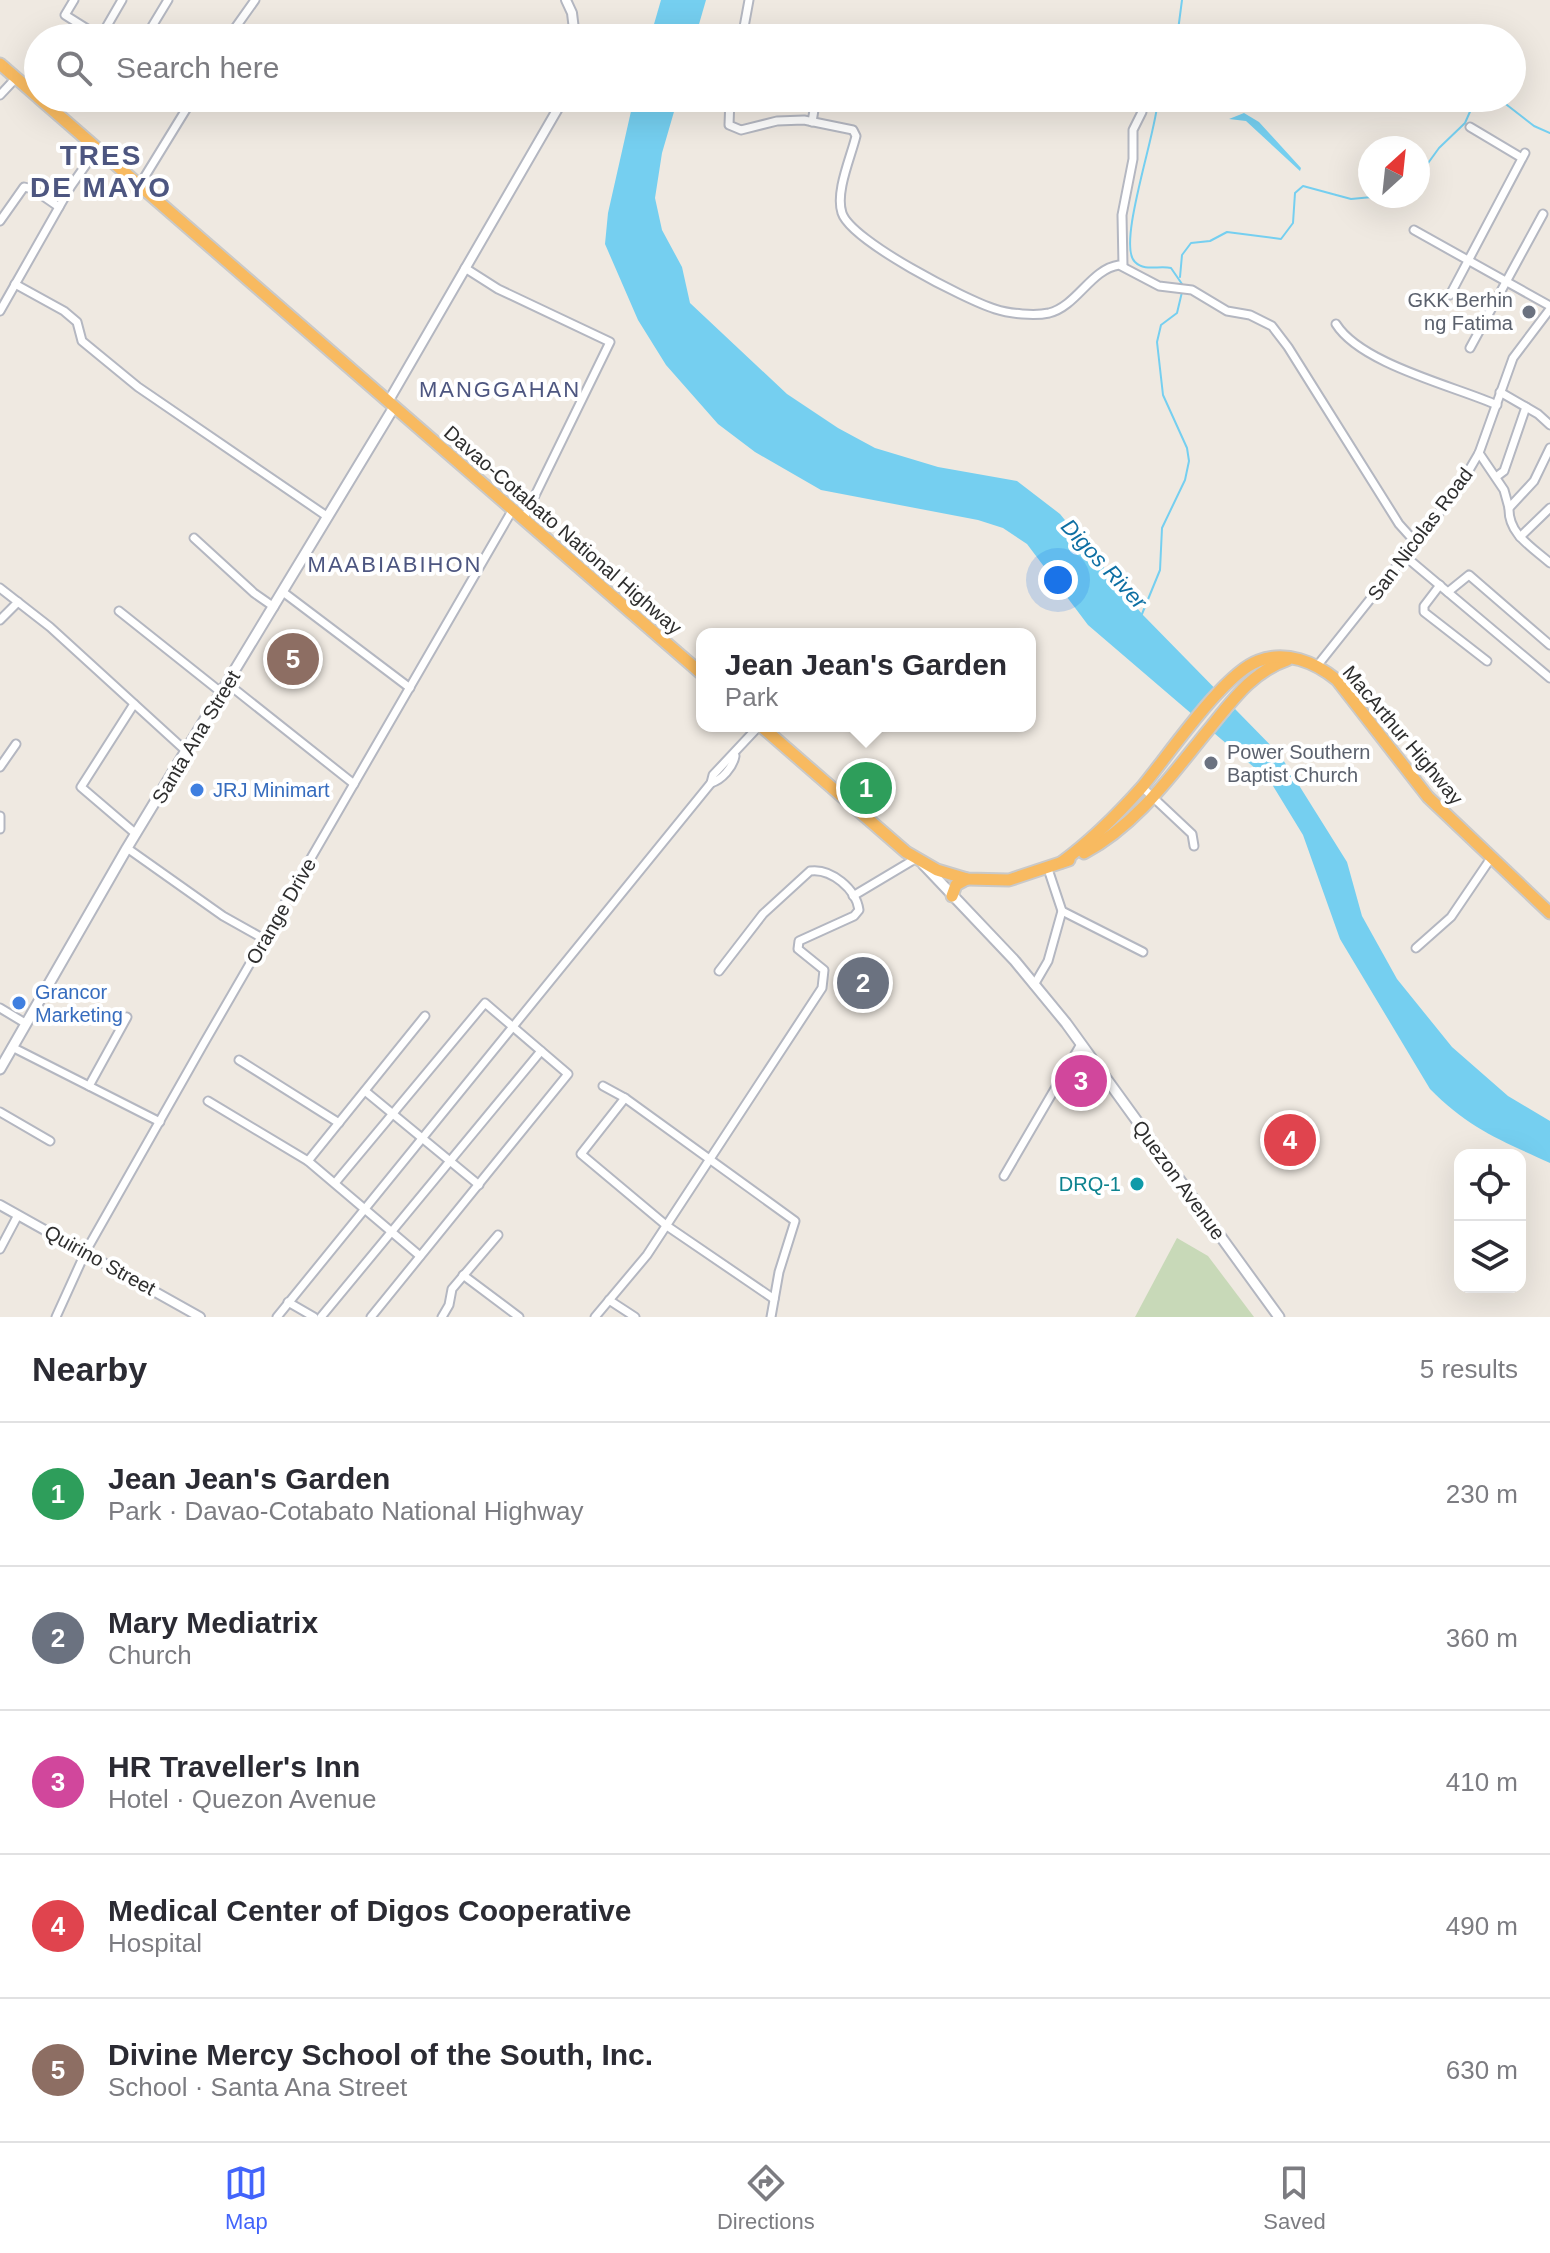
<!DOCTYPE html>
<meta charset="utf-8">
<style>
:root{--surface:#fff;--page:#f7f7f7;--text:#2b2b33;--muted:#7c7c81;--line:#e1e1e2;--accent:#4264fb}
body{margin:0;font-family:Arial,sans-serif;background:var(--page);color:var(--text)}
.controls{position:absolute;right:24px;bottom:24px;display:grid;overflow:hidden;border-radius:16px;box-shadow:0 8px 32px #0002}
.controls button{width:72px;height:72px;display:grid;place-items:center;padding:0;border:0;border-bottom:2px solid var(--line);background:var(--surface);color:var(--text);font:40px sans-serif}
.compass{position:absolute;left:1358px;top:136px;width:72px;height:72px;border-radius:50%;background:var(--surface);box-shadow:0 8px 32px #0002;rotate:27deg}
.you{position:absolute;left:1058px;top:580px;width:28px;height:28px;margin:-20px;border:6px solid #fff;border-radius:50%;background:#1a73e8;box-shadow:0 0 0 12px #1a73e833}
.badge{display:grid;place-items:center;width:52px;height:52px;border-radius:50%;background:var(--accent);color:#fff;font-size:26px;font-weight:700}
.pin{position:absolute;translate:-50% -50%;border:4px solid #fff;box-shadow:0 2px 8px #0006}
.popup{position:absolute;left:696px;top:628px;width:340px;height:104px;box-sizing:border-box;display:grid;place-content:center;border-radius:16px;background:var(--surface);filter:drop-shadow(0 2px 6px #0005);font-size:26px;white-space:nowrap;color:var(--muted)}
.popup b{font-size:30px;color:var(--text)}
.popup::after{content:'';position:absolute;left:50%;top:100%;margin-left:-16px;border:16px solid transparent;border-top-color:var(--surface)}
.list{margin:0;padding:0;list-style:none}
h2{display:flex;justify-content:space-between;align-items:center;height:104px;margin:0;padding:0 32px;font-size:34px}
h2 small{font-size:26px;font-weight:400;color:var(--muted)}
.list li{display:grid;grid-template-columns:52px 1fr auto;gap:24px;align-items:center;box-sizing:border-box;height:144px;padding:0 32px;border-top:2px solid var(--line)}
.list b{display:block;font-size:30px;white-space:nowrap}
.list p{margin:0;font-size:26px;white-space:nowrap;color:var(--muted)}
.list em{font-size:26px;font-style:normal;color:var(--muted)}
.icon{flex:none;width:44px;height:44px;fill:none;stroke:currentColor;stroke-width:2;stroke-linecap:round;stroke-linejoin:round}
.map{position:relative;flex:none;width:1550px;height:1317px;overflow:hidden}
.search{position:absolute;background:var(--surface);box-shadow:0 8px 32px #0002;left:24px;right:24px;top:24px;height:88px;display:flex;align-items:center;gap:20px;box-sizing:border-box;padding:0 28px;border-radius:44px;color:var(--muted);font-size:30px}
.sheet{height:824px;background:var(--surface)}
nav{display:flex;justify-content:space-around;align-items:center;box-sizing:border-box;height:112px;border-top:2px solid var(--line);background:var(--surface);font-size:22px;color:var(--muted)}
nav a{display:grid;justify-items:center;gap:4px}
nav .on{color:var(--accent)}
.map>svg:first-child{display:block}
</style>
<div class="map">
<svg width="1550" height="1317" viewBox="0 0 1550 1317">
<rect width="100%" height="100%" fill="#efe9e1"/>
<path fill="#c8d9b8" d="M1177 1238 1208 1256 1254 1317H1135Z"/>
<g fill="#75cff0">
<path d="M661 0H706L695 38H650Z"/>
<path d="M634 98H678L662 153 655 198 662 230 682 267 690 303 787 394 838 428 875 448 938 467 1017 481 1060 514 1142 614 1280 755 1347 862 1362 916 1397 979 1452 1047 1508 1096 1550 1121V1163C1502 1141 1468 1128 1430 1089L1340 939 1303 835 1270 781 1088 625 1027 544 1003 528 978 520 821 490 755 452 718 424 666 365 638 320 605 244 608 213Z"/>
<path d="M1244 113 1259 122 1301 168 1300 171 1246 121 1229 119Z"/>
</g>
<path fill="#efe9e1" d="M1217 684 1239 704 1212 736 1190 717Z"/>
<g fill="none" stroke-linecap="round" stroke-linejoin="round">
<g stroke="#75cff0" stroke-width="2">
<path d="M1177 38 1182 0"/>
<path d="M1158 98C1158 128 1116 245 1135 262 1145 272 1159 265 1171 268L1182 284"/>
<path d="M1498 98 1534 126 1550 133"/>
<path d="M1418 177 1439 148 1465 123 1476 98"/>
<path d="M1180 277 1182 255 1191 243 1210 241 1227 232 1281 239 1293 223 1295 193 1303 186 1351 199 1383 196"/>
<path d="M1142 614 1160 570 1162 528 1185 480 1189 461 1187 448 1163 395 1157 342 1161 325 1177 313 1182 292"/>
</g>
<g stroke="#b4b7c1" stroke-width="11">
<g id="minor">
<path d="M74 0 65 15 100 37"/>
<path d="M100 38 122 0"/>
<path d="M145 38 168 0"/>
<path d="M228 38 255 0"/>
<path d="M742 38 749 0"/>
<path d="M0 95 16 78"/>
<path d="M730 98 729 125 741 130 777 121 804 120 853 130 856 136C851 157 835 192 842 213 851 241 966 300 995 309 1010 314 1035 316 1049 313 1077 306 1091 269 1119 265L1159 286 1192 290 1227 311 1250 315 1272 326 1288 347 1399 524 1417 544"/>
<path d="M55 112 64 98"/>
<path d="M812 122 816 98"/>
<path d="M1470 127 1522 158"/>
<path d="M139 186 193 98"/>
<path d="M0 221 24 187 33 189 59 207"/>
<path d="M1414 230 1550 306"/>
<path d="M1123 266 1122 215 1133 159V130L1142 112V98"/>
<path d="M465 268 498 289 610 342 524 518"/>
<path d="M15 284 64 311 77 322 82 341 138 387 328 517"/>
<path d="M1450 295 1525 153"/>
<path d="M0 311 71 186 97 149"/>
<path d="M1336 324C1361 364 1454 386 1497 405"/>
<path d="M1470 348 1543 214"/>
<path d="M1500 392 1538 414 1550 425"/>
<path d="M1550 448 1534 481 1509 508C1508 534 1532 547 1550 563"/>
<path d="M1479 453 1504 490 1509 508"/>
<path d="M1496 477 1504 471 1526 407"/>
<path d="M1520 537 1550 508"/>
<path d="M194 538 254 593 274 607"/>
<path d="M1406 557 1550 678"/>
<path d="M1440 585 1424 606V612L1487 661"/>
<path d="M0 588 50 627 187 752"/>
<path d="M283 592 410 688"/>
<path d="M1448 592 1469 575 1550 645"/>
<path d="M119 611 222 693"/>
<path d="M0 620 18 602"/>
<path d="M1317 666 1458 489 1479 453 1513 358 1550 309"/>
<path d="M228 684 354 784"/>
<path d="M134 704 81 787 136 834"/>
<path d="M0 767 16 744"/>
<path d="M711 783C722 780 733 767 735 756"/>
<path d="M1142 787 1192 834 1194 846"/>
<path d="M0 816V829"/>
<path d="M127 848 223 916 264 939"/>
<path d="M1048 869 1062 911 1143 952"/>
<path d="M853 896 915 859"/>
<path d="M1416 948 1451 917 1491 858"/>
<path d="M1034 985 1048 961 1062 911"/>
<path d="M0 1008 25 1023"/>
<path d="M12 1047 160 1122"/>
<path d="M239 1060 339 1123"/>
<path d="M89 1086 127 1017"/>
<path d="M603 1086 625 1098 795 1221 779 1272 771 1317"/>
<path d="M365 1091 479 1185"/>
<path d="M625 1098 581 1154 667 1226 774 1299"/>
<path d="M208 1101 308 1161 420 1256"/>
<path d="M0 1112 50 1141"/>
<path d="M308 1161 425 1016"/>
<path d="M1004 1176 1081 1044"/>
<path d="M335 1183 485 1003 568 1074 371 1317"/>
<path d="M0 1249 18 1215"/>
<path d="M463 1275 519 1317"/>
<path d="M609 1300 635 1317"/>
<path d="M288 1302 314 1317"/>
<path d="M56 1317 86 1251 204 1043 513 509"/>
<path d="M277 1317 711 783 713 775 759 726"/>
<path d="M321 1317 541 1051"/>
<path d="M442 1317 449 1305 452 1289 498 1235"/>
<path d="M595 1317 647 1255 822 988 824 970 798 949 799 941 854 916 859 910C856 889 831 868 810 871L763 914 719 971"/>
</g>
</g>
<g stroke="#b4b7c1" stroke-width="12">
<g id="tertiary">
<path d="M566 0 572 13 575 38"/>
<path d="M388 402 564 98"/>
<path d="M0 1205 200 1317"/>
</g>
</g>
<g stroke="#b4b7c1" stroke-width="13">
<g id="secondary">
<path d="M923 864 1015 961 1066 1023 1279 1317"/>
<path d="M0 1069 127 848 394 407"/>
</g>
</g>
<g stroke="#c9c9c9" stroke-width="15">
<g id="trunk">
<path d="M0 64 38 97"/>
<path d="M39 98 702 674"/>
<path d="M761 726 906 852 937 870 967 879 1009 880 1069 860"/>
<path d="M1084 853C1138 824 1172 774 1210 728 1232 701 1252 672 1287 660"/>
<path d="M1062 862C1092 840 1117 815 1142 787 1168 756 1223 674 1258 661 1286 650 1315 662 1337 680L1428 797 1550 913"/>
<path d="M952 896 956 885 967 879"/>
</g>
</g>
<use href="#minor" stroke="#fff" stroke-width="7"/>
<use href="#tertiary" stroke="#fff" stroke-width="8"/>
<use href="#secondary" stroke="#fff" stroke-width="9"/>
<use href="#trunk" stroke="#f8ba60" stroke-width="11"/>
</g>
<g fill="#6b7280" stroke="#fff" stroke-width="3">
<circle cx="1529" cy="312" r="8"/>
<circle cx="1211" cy="763" r="8"/>
</g>
<g fill="#3f7fe0" stroke="#fff" stroke-width="3">
<circle cx="197" cy="790" r="8"/>
<circle cx="19" cy="1003" r="8"/>
</g>
<circle fill="#0f9aa8" stroke="#fff" stroke-width="3" cx="1137" cy="1184" r="8"/>
<g text-anchor="middle" dominant-baseline="central" stroke-width="8" stroke-linejoin="round" paint-order="stroke">
<g font-size="20" fill="#5b616d" stroke="#fff" text-anchor="end">
<text x="1513" y="300">GKK Berhin<tspan x="1513" dy="23">ng Fatima</tspan></text>
<text x="1227" y="752" text-anchor="start">Power Southern<tspan x="1227" dy="23">Baptist Church</tspan></text>
</g>
<g font-size="20" fill="#2e2e2e" stroke="#fff">
<text transform="translate(563 530) rotate(41)">Davao-Cotabato National Highway</text>
<text transform="translate(1420 534) rotate(-53)">San Nicolas Road</text>
<text transform="translate(1403 735) rotate(50)">MacArthur Highway</text>
<text transform="translate(196 737) rotate(-59)">Santa Ana Street</text>
<text transform="translate(281 911) rotate(-60)">Orange Drive</text>
<text transform="translate(1179 1180) rotate(54)">Quezon Avenue</text>
<text transform="translate(100 1260) rotate(29)">Quirino Street</text>
</g>
<g font-size="20" fill="#366cbe" stroke="#fff" text-anchor="start">
<text x="213" y="790">JRJ Minimart</text>
<text x="35" y="992">Grancor<tspan x="35" dy="23">Marketing</tspan></text>
</g>
<g font-size="20" fill="#0d838f" stroke="#fff" text-anchor="end">
<text x="1121" y="1184">DRQ-1</text>
</g>
<g font-size="22" letter-spacing="2" fill="#4d5680" stroke="#fff">
<text x="500" y="389">MANGGAHAN</text>
<text x="395" y="564">MAABIABIHON</text>
</g>
<g font-size="22" font-style="italic" fill="#0d6fa3" stroke="#fff">
<text transform="translate(1104 564) rotate(47)">Digos River</text>
</g>
<g font-size="28" font-weight="bold" letter-spacing="2" fill="#4d5680" stroke="#fff">
<text x="101" y="155">TRES<tspan x="101" dy="32">DE MAYO</tspan></text>
</g>
</g>
</svg>
<div class="controls">
<button><svg class="icon" aria-label="locate" viewBox="0 0 24 24"><circle cx="12" cy="12" r="6"/><path d="M12 2v4M12 18v4M2 12h4M18 12h4"/></svg></button>
<button><svg class="icon" aria-label="layers" viewBox="0 0 24 24"><path d="M12 4l9 5-9 5-9-5zM3 14l9 5 9-5"/></svg></button>
</div>
<svg class="compass" viewBox="-18 -18 36 36"><path d="M0-13l5 13h-10z" fill="#e53935"/><path d="M0 13l5-13h-10z" fill="#7c7c81"/></svg>
<div class="you"></div>
<div class="pin badge" style="left:866px;top:788px;background:#2e9e5b">1</div>
<div class="popup"><b>Jean Jean's Garden</b>Park</div>
<div class="pin badge" style="left:863px;top:983px;background:#6b7280">2</div>
<div class="pin badge" style="left:1081px;top:1081px;background:#d1479c">3</div>
<div class="pin badge" style="left:1290px;top:1140px;background:#e0444e">4</div>
<div class="pin badge" style="left:293px;top:659px;background:#8d6e63">5</div>
<div class="search"><svg class="icon" aria-label="search" viewBox="0 0 24 24"><circle cx="10" cy="10" r="6"/><path d="M15 15l6 6"/></svg>Search here</div>
</div>
<section class="sheet">
<h2>Nearby<small>5 results</small></h2>
<ul class="list">
<li><span class="badge" style="background:#2e9e5b">1</span><div><b>Jean Jean's Garden</b><p>Park · Davao-Cotabato National Highway</p></div><em>230 m</em></li>
<li><span class="badge" style="background:#6b7280">2</span><div><b>Mary Mediatrix</b><p>Church</p></div><em>360 m</em></li>
<li><span class="badge" style="background:#d1479c">3</span><div><b>HR Traveller's Inn</b><p>Hotel · Quezon Avenue</p></div><em>410 m</em></li>
<li><span class="badge" style="background:#e0444e">4</span><div><b>Medical Center of Digos Cooperative</b><p>Hospital</p></div><em>490 m</em></li>
<li><span class="badge" style="background:#8d6e63">5</span><div><b>Divine Mercy School of the South, Inc.</b><p>School · Santa Ana Street</p></div><em>630 m</em></li>
</ul>
</section>
<nav>
<a class="on"><svg class="icon" aria-label="map" viewBox="0 0 24 24"><path d="M3 6l6-2 6 2 6-2v14l-6 2-6-2-6 2zM9 4v14M15 6v14"/></svg>Map</a>
<a><svg class="icon" aria-label="directions" viewBox="0 0 24 24"><path d="M12 3l9 9-9 9-9-9zM9 14v-3h6M13 9l2 2-2 2"/></svg>Directions</a>
<a><svg class="icon" aria-label="saved" viewBox="0 0 24 24"><path d="M7 4h10v16l-5-4-5 4z"/></svg>Saved</a>
</nav>
